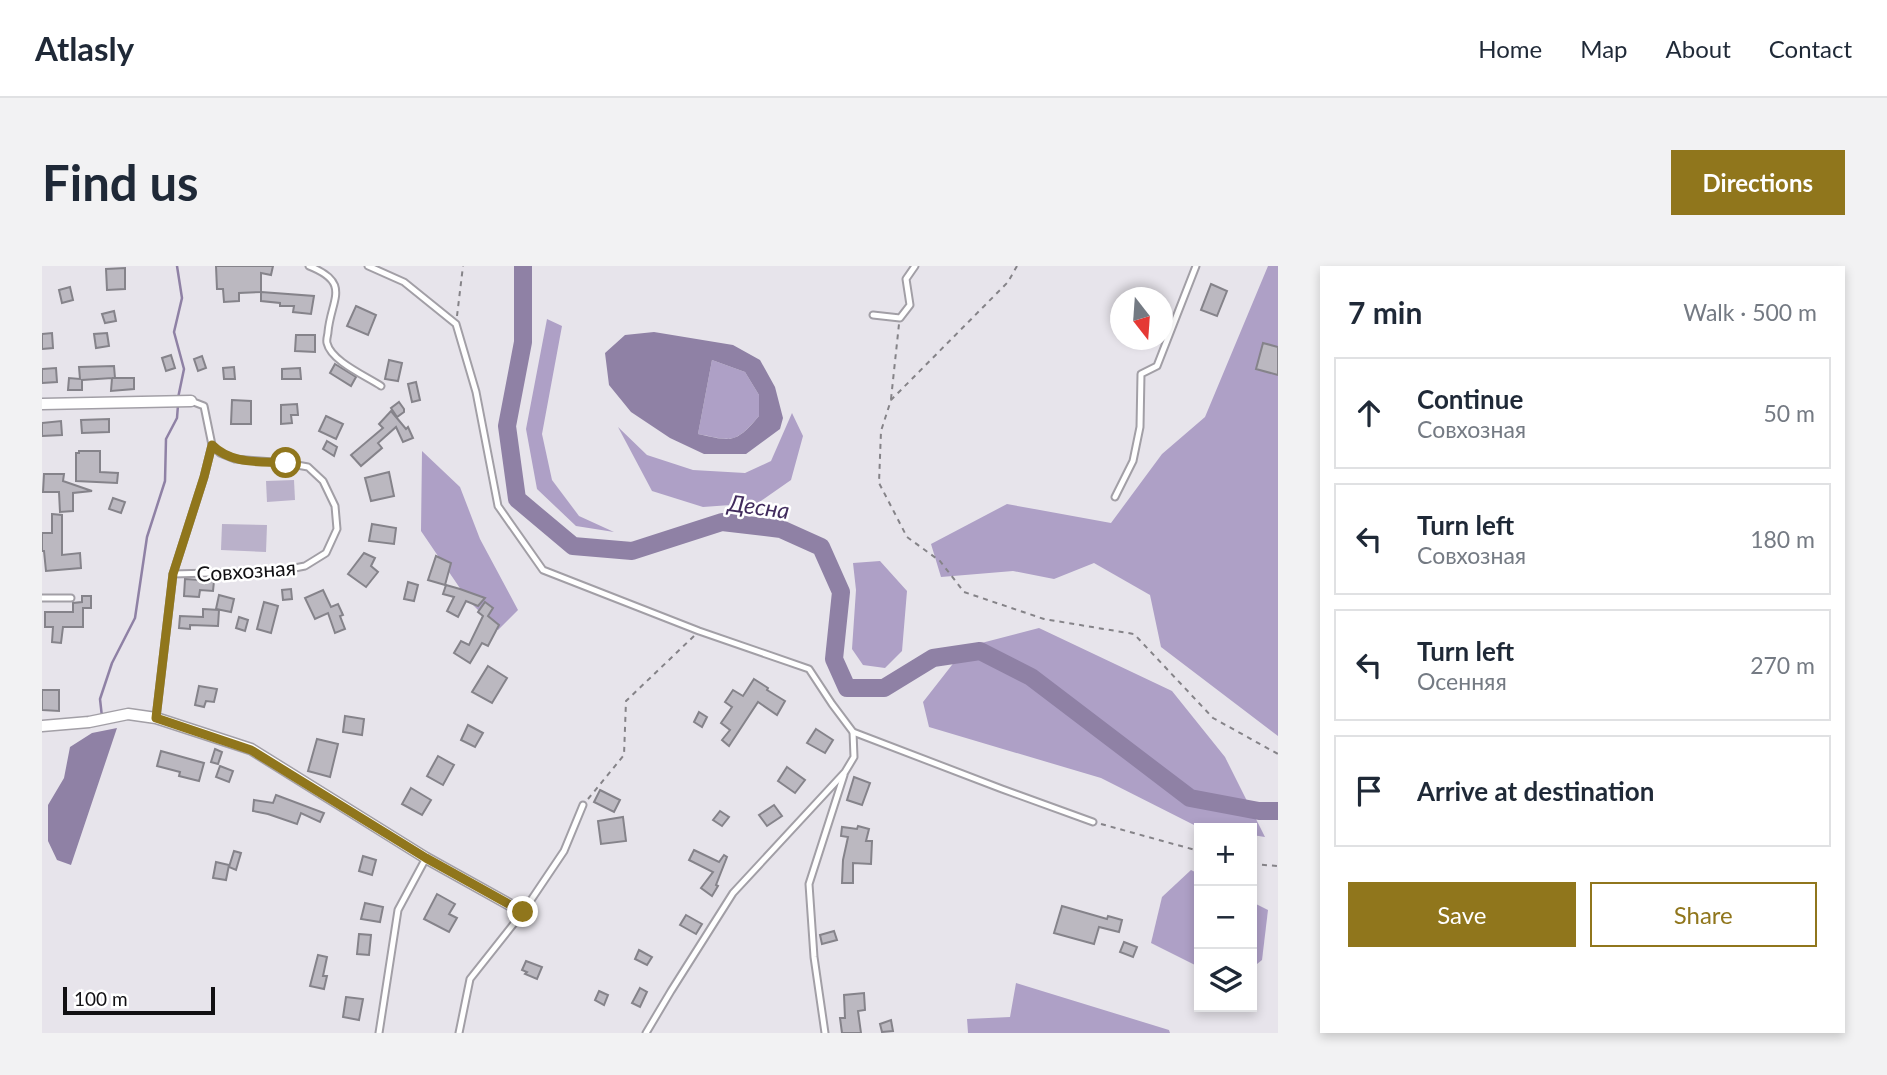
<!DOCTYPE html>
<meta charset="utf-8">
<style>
:root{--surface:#fff;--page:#f2f2f3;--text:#1f2937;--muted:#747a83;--line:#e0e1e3;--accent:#90761c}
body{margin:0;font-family:Lato,sans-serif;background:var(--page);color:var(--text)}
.controls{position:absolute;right:21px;bottom:21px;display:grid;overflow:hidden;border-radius:0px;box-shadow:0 4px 10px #0003}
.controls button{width:63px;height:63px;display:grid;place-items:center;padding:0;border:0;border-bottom:2px solid var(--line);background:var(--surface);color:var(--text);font:35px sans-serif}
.compass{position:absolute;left:1068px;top:21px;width:63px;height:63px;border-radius:50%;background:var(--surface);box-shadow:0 4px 10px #0003;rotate:163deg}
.scale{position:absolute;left:21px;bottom:18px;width:152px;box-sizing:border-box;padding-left:7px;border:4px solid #111013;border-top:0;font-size:19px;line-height:24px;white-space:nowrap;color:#111013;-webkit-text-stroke:5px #fff;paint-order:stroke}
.stop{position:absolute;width:21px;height:21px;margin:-16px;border:5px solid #90761c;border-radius:50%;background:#fff}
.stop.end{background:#90761c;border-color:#fff;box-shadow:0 2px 7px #0008}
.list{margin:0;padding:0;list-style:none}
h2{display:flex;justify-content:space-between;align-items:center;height:91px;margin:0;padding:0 28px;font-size:30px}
h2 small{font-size:23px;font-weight:400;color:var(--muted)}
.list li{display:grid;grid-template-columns:46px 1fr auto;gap:21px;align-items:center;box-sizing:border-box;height:112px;margin:0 14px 14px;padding:0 14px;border:2px solid var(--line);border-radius:0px}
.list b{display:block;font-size:26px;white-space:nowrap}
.list p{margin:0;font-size:23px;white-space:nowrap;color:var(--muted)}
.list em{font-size:23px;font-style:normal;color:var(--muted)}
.actions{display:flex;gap:14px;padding:21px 28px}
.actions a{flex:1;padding:16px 0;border:2px solid var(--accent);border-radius:0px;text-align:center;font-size:24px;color:var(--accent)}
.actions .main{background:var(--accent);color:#fff}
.icon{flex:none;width:38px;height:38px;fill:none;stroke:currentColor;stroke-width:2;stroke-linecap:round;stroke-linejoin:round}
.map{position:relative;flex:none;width:1236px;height:767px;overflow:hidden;border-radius:0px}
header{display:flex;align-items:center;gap:42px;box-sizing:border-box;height:98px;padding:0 35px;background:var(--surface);border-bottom:2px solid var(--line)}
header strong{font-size:33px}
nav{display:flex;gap:38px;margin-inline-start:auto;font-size:24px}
.intro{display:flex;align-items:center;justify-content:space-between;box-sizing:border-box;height:168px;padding:0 42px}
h1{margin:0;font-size:49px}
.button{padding:18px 32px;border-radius:0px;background:var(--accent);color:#fff;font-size:24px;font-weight:700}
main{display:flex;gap:42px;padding:0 42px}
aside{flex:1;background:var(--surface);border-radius:0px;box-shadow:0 4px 10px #0003}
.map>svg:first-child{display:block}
</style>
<header>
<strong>Atlasly</strong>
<nav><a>Home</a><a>Map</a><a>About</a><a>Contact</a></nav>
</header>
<div class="intro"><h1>Find us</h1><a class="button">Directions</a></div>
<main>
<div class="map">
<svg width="1236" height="767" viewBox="0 0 1236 767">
<rect width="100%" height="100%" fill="#e7e4eb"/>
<g fill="#bab1ca">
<path d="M252 214 253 234 225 236 224 215Z"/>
<path d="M180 258 225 259 224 286 179 284Z"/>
</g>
<g fill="#aea0c6">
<path d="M1226 0H1236V470L1119 381 1108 329 1052 297 1012 313 971 305 899 311 889 278 965 238 1069 257 1120 188 1163 151Z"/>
<path d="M505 53 520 60 500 168 510 214 537 250 572 266 534 260 495 223 484 163Z"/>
<path d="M670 94 703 106 717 129V150C693 178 691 175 656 168Z"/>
<path d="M750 147 761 170 749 214 716 237 661 241 610 225 576 161 605 189 651 204 703 207 729 195Z"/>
<path d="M380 185 418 221 438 273 476 344 456 364 426 334 379 265Z"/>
<path d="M838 295 865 325 860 385 843 402 821 399 810 383 814 324 811 297Z"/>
<path d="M997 362 1130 425 1183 491 1223 571 1210 569V562H1158L1059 512 887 461 881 436 924 381Z"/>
<path d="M1149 604 1157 608V701L1109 677 1120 631Z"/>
<path d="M1210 636 1226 644 1220 694 1210 702Z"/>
<path d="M974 717 1127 764 1128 767H926L925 753 968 751Z"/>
</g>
<g fill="#8f81a5" fill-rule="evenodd">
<path d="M612 66 691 79 718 94 733 121 741 152 738 163 704 188H662L628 172 589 146 567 119 563 87 583 69ZM670 94 703 106 717 129V150C694 177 691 176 656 168Z"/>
<path d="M75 462 29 599 15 594 6 575V539L22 512 28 481 50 467Z"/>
</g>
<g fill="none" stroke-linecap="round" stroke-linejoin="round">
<g stroke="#8f81a5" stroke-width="2.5">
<path d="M135 0 140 32 132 66 142 103 136 132"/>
<path d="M60 451 58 433 70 397 93 352 105 271 123 215 124 173 135 152 136 139"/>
</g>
<path stroke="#8f81a5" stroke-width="18" d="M481 0V76L465 160 475 233 531 280 590 285 680 256 739 263 779 281 799 326 792 393 805 422H842L891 392 938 385 989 411 1148 532 1217 545H1236"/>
</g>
<g fill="#bbb8c0" stroke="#85838a" stroke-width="2">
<path d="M174 0H231L229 9 219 7V26L197 27V35L182 36 181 23H175Z"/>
<path d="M83 2V23L65 24 64 3Z"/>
<path d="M1169 18 1185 25 1175 50 1159 44Z"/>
<path d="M28 21 31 34 20 37 17 24Z"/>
<path d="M219 26 272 30 269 48 251 46 252 40H238V37L219 35Z"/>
<path d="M314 40 334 49 326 69 305 60Z"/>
<path d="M72 45 74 55 63 57 60 48Z"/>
<path d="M10 67 11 82 0 83V68Z"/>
<path d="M65 67 67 80 54 82 52 68Z"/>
<path d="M254 69H273V86L253 85Z"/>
<path d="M1221 77 1236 81V109L1214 103Z"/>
<path d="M129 89 133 102 124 105 120 92Z"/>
<path d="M160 90 164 102 156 105 152 93Z"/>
<path d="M347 94 360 97 356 115 343 113Z"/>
<path d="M293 98 314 111 309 120 288 107Z"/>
<path d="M72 100 73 112H70H92V123L69 125 70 112 40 114V124H26L27 112 38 113 37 101Z"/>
<path d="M192 101 193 113H182L181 102Z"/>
<path d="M14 102 15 116 0 117V103Z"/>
<path d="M258 102 259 113H240V103Z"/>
<path d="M374 116 378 134 370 136 366 118Z"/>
<path d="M190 134 209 135V158H189Z"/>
<path d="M357 136 362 143V146L355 151 349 142Z"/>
<path d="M255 138 256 149H249L250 157 239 158V139Z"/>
<path d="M349 145 364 163 366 161 371 172 361 176 354 161 336 177 340 182 319 200 309 189 341 162 337 158Z"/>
<path d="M284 150 301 158 294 173 277 165Z"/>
<path d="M67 153V166L40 167 39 154Z"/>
<path d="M19 155 20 169 0 170V157Z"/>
<path d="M285 175 295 181 292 190 281 183Z"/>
<path d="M37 185H58V206L76 207 75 217 34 215V187H37Z"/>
<path d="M347 206 352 230 329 235 323 212Z"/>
<path d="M2 208H22L21 215 50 225 31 227V245L18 246 17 226H1Z"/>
<path d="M71 232 83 236 79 247 67 243Z"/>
<path d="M10 248 20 249V289L38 287 39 302 4 305 2 285H0V267H10Z"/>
<path d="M330 258 354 262 352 278 327 275Z"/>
<path d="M322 287 333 292 329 300 336 306 324 321 306 308Z"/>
<path d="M394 290 409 297 403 319 386 314Z"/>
<path d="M143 313 172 315 171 325 158 324 157 331 142 330Z"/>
<path d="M366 316 376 319 372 335 362 333Z"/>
<path d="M404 319 418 323 443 332 436 340 424 335 416 351 405 345 412 331 401 328Z"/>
<path d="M249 323 250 333 241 334 240 324Z"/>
<path d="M281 324 289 341 296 338 301 349 298 350 303 363 293 367 286 347 273 353 263 332Z"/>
<path d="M177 329 192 333 189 346 174 343Z"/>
<path d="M40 330H49V342H41V361H21L19 377 10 376 11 361H3V346H31V337L40 336Z"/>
<path d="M222 336 236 340 229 367 215 363Z"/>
<path d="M443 336 451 342 446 350 457 359 446 380 440 377 428 397 412 387 419 375 427 379 441 350 436 346Z"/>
<path d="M161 343 177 344 176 360 148 359V363L137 362 138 350 161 351Z"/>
<path d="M197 351 206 354 203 365 194 362Z"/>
<path d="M446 400 465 412 450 437 430 426Z"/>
<path d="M712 413 726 422 725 424 743 435 735 449 716 436 687 480 680 474 688 464 679 457 690 441 683 436 691 424 701 430Z"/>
<path d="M157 420 175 423 172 436 164 435 162 441 153 439Z"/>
<path d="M0 424H17V445L0 444Z"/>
<path d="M657 446 665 451 660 461 652 456Z"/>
<path d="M303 450 322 453 320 469 301 466Z"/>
<path d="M426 459 441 467 433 481 419 474Z"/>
<path d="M774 463 791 474 783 487 765 477Z"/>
<path d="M275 473 296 478 288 511 266 505Z"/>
<path d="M173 483 180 486 176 498 169 496Z"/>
<path d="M119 485 162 497 157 515 137 510 138 506 115 500Z"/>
<path d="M396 490 412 499 401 519 385 510Z"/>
<path d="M178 500 191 505 187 516 174 511Z"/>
<path d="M745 501 763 514 753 527 736 515Z"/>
<path d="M812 511 828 517 820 539 805 534Z"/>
<path d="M369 522 389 534 380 549 360 538Z"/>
<path d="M558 524 578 534 572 546 552 536Z"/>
<path d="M234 529 282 547 278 556 259 547 255 558 226 548 211 545 212 534 231 537Z"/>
<path d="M732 539 740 550 725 560 717 549Z"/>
<path d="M678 545 687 551 680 560 671 554Z"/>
<path d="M581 551 584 575 559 578 556 555Z"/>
<path d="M816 560 827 563 824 575H830L829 598 811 597V617H800L801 594 806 571 799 570 800 561 815 563Z"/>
<path d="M652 584 677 596 682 589 685 591 674 619 676 620 670 630 659 622 671 606 647 594Z"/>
<path d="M192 585 199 587 194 604 187 601Z"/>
<path d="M321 590 334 594 330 609 317 605Z"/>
<path d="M174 596 187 599 184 614 171 612Z"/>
<path d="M395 628 413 638 407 648 415 652 407 666 382 653Z"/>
<path d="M323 637 341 641 338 656 319 653Z"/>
<path d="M1020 640 1065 653 1066 650 1080 654 1077 666 1057 661 1052 678 1012 667Z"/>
<path d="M644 649 660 658 654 668 638 659Z"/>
<path d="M792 665 795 674 780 678 778 669Z"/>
<path d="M317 668 329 669 327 689 315 688Z"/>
<path d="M1082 676 1095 681 1091 691 1078 686Z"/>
<path d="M597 684 610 691 605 699 593 693Z"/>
<path d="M276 689 285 691 281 710H285L282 723 268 720Z"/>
<path d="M484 695 500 701 495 713 483 708 485 706 480 704Z"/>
<path d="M598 722 605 726 598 741 590 737Z"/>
<path d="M557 725 566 729 562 739 553 734Z"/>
<path d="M822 727 823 744 816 745 819 767H800L798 752H803L802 729Z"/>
<path d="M304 731 321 733 317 754 301 751Z"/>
<path d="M849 754 851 765 840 766 838 758Z"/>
</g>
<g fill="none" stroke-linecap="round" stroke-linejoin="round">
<g stroke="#a29fa6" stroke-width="9">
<g id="lane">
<path d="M267 0C310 17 289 33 286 66 286 69 284 73 285 77 289 95 324 110 339 120"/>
<path d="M326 0 362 16 414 58 434 126 456 240 501 304 657 365 767 403 790 438 811 466 812 491 803 506 691 627 629 725 604 767"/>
<path d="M831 49 858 52 868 39 864 13 873 0"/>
<path d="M149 135 162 140 170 179 162 211 131 308 237 305 263 300 284 287 295 263 293 240 281 215 266 201 244 197 193 193 178 187 170 179"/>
<path d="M1073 231 1091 195 1098 161 1099 108 1115 100 1154 0"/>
<path d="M0 332H29"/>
<path d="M114 452 131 308"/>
<path d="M811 466 960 523 1051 556"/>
<path d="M337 767 356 644 384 592"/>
<path d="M417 767 428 713 481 646 522 585 541 539"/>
<path d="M783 767 772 691 767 618 802 509"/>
</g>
</g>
<g stroke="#a29fa6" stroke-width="13">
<g id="street">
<path d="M0 138 149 135"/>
<path d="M0 460 47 456 86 448 114 452 209 483 384 592 481 646"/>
</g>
</g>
<g stroke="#858388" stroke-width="2" stroke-dasharray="5 5" stroke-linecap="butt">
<path d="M975 0 966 16 849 134 839 165 837 217 865 271 898 295 922 326 1002 353 1092 368 1171 452 1236 488"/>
<path d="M415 50 421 0"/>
<path d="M849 133 857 58"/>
<path d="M546 533 582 489 584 435 652 370"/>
<path d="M1059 558 1157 585"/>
<path d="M1210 598 1236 600"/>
</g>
<use href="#lane" stroke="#fff" stroke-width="5"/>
<use href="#street" stroke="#fff" stroke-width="10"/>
</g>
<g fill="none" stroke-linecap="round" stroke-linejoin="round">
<path stroke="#90761c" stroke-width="9" d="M244 197C218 195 190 199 170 179L162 211 131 308 114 452 209 484 384 592 481 646"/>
</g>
<g text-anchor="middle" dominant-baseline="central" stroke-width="5" stroke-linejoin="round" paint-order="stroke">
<g font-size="21" fill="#111013" stroke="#fff">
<text transform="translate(204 304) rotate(-4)">Совхозная</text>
</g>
<g font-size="23" font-style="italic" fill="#412b5d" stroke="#fff">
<text transform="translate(717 240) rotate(8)">Десна</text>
</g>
</g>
</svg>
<div class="controls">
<button>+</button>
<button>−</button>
<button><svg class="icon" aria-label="layers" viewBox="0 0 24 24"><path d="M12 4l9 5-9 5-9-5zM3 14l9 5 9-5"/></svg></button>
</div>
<svg class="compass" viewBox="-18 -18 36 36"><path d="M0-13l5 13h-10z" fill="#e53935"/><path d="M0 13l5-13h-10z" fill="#747a83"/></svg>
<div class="scale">100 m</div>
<div class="stop" style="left:244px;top:197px"></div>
<div class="stop end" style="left:481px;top:646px"></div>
</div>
<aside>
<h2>7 min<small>Walk · 500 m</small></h2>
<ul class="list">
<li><svg class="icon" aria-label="ahead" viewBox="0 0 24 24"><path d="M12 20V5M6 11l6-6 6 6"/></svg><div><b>Continue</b><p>Совхозная</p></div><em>50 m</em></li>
<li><svg class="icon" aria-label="left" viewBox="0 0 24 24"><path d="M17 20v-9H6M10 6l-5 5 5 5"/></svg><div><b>Turn left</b><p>Совхозная</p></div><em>180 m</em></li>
<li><svg class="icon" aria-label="left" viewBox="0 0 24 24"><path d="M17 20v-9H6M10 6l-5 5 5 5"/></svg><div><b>Turn left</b><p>Осенняя</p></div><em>270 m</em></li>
<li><svg class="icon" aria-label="arrive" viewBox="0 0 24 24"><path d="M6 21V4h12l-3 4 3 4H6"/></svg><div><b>Arrive at destination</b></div></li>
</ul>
<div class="actions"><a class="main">Save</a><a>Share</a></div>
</aside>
</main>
